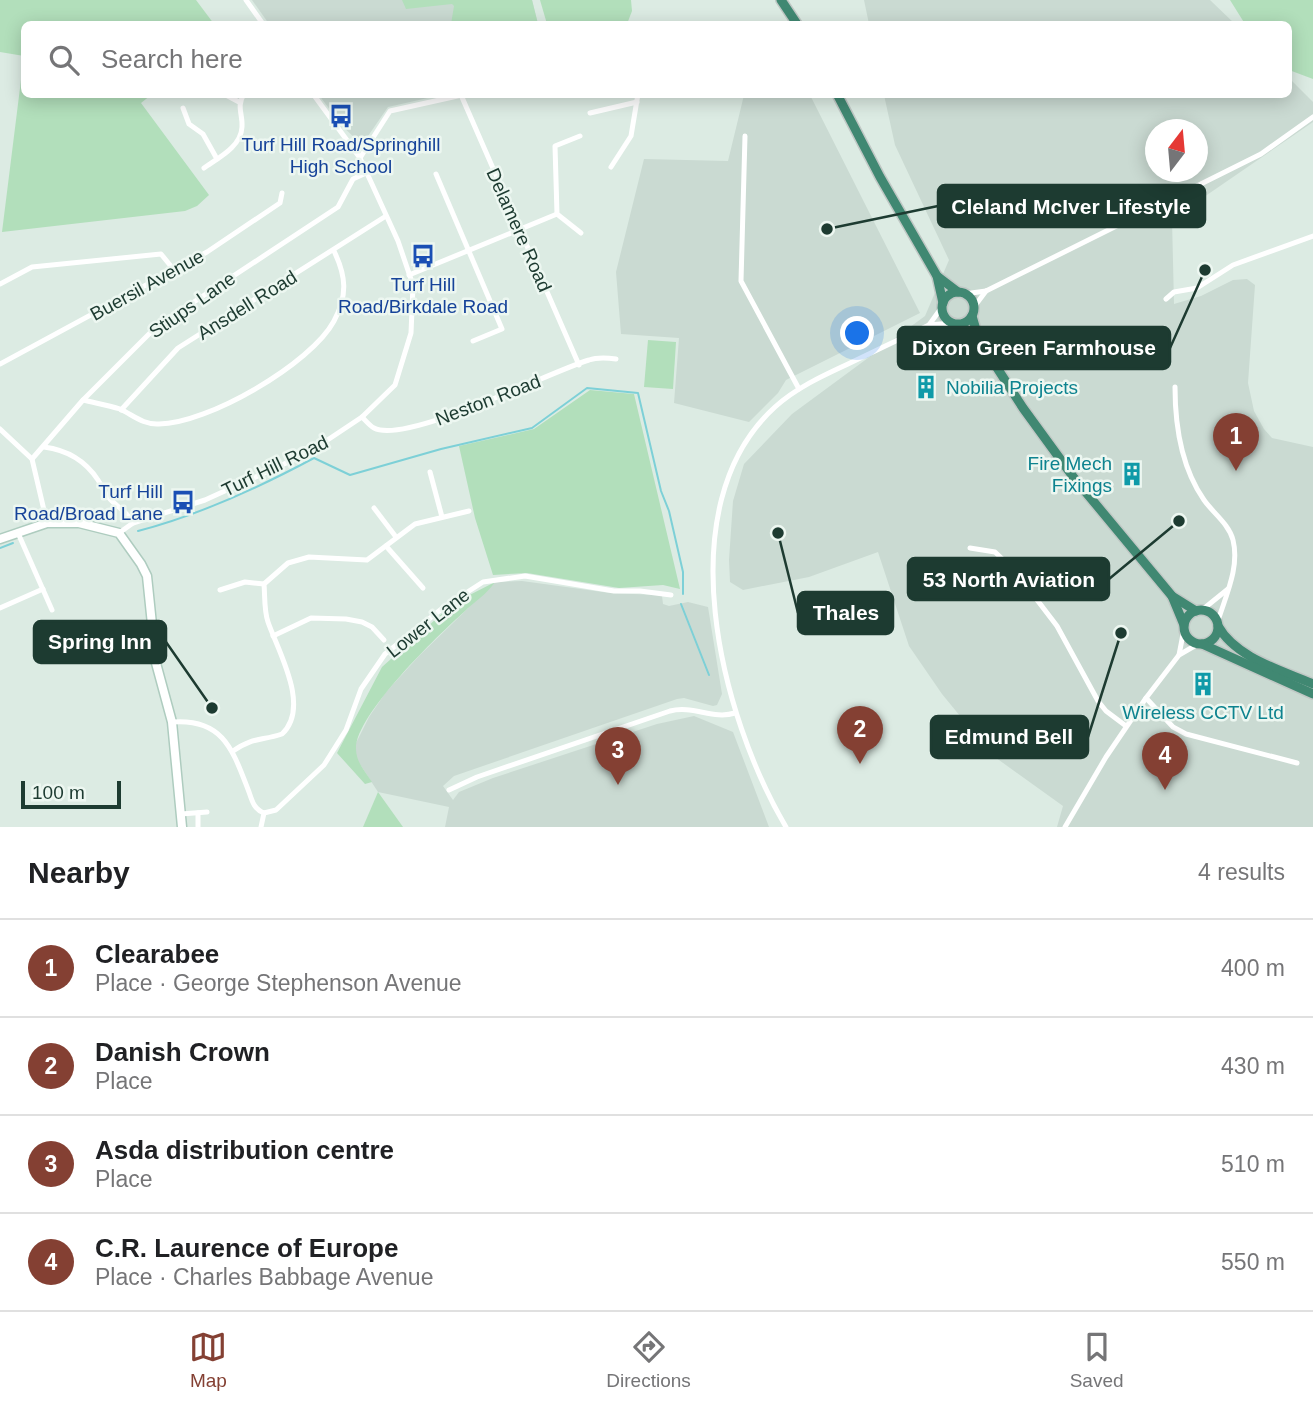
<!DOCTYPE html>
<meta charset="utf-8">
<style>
:root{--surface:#fff;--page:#f6f6f6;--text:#202124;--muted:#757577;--line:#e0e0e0;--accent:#844033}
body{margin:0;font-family:Arial,sans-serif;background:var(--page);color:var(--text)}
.compass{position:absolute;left:1145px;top:119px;width:63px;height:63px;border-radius:50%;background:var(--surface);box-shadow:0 4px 18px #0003;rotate:16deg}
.scale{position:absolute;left:21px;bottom:18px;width:100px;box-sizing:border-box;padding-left:7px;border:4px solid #1d3b31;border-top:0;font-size:19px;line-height:24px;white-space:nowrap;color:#1d3b31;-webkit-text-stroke:5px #edf7f1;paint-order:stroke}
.you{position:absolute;left:858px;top:334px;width:24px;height:24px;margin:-18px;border:5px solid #fff;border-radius:50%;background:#1a73e8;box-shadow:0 0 0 10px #1a73e833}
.badge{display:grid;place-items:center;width:46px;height:46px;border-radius:50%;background:var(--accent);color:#fff;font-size:23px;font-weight:700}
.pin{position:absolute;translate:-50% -58px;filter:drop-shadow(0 2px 4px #0008)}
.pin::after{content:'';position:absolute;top:37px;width:24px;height:21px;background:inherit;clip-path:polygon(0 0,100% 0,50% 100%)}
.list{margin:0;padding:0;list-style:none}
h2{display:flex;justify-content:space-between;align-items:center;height:91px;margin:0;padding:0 28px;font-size:30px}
h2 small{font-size:23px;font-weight:400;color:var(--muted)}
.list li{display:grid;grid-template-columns:46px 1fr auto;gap:21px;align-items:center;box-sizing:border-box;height:98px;padding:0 28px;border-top:2px solid var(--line)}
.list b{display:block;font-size:26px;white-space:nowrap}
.list p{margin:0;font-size:23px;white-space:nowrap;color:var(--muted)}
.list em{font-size:23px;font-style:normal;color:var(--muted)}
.icon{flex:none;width:38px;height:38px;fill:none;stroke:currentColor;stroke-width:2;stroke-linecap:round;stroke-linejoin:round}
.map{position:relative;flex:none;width:1313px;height:827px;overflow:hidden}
.search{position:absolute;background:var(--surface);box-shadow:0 4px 18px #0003;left:21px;right:21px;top:21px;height:77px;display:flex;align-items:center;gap:18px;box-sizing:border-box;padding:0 24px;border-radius:10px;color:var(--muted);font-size:26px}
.sheet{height:483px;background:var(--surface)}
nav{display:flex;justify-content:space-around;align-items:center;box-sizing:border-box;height:98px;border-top:2px solid var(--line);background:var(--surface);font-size:19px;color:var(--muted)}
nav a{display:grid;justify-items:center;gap:4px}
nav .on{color:var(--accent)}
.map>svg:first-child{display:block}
</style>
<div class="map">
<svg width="1313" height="827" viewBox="0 0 1313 827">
<rect width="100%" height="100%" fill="#dcebe3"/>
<g fill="#cadad2" fill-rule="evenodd">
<path d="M252 0H532L538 24H269Z"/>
<path d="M864 0H1210L1235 24H869Z"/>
<path d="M1289 78 1313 102V122L1172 219 1174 304 1201 296 1233 280 1247 279 1255 285 1248 383 1254 411 1264 429 1272 438 1313 447V827H1057L1063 806 992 755 942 694 909 646 878 552 809 577 743 590 730 582 729 560 733 501 744 464 792 414 925 316 949 260 895 145 884 95 1288 94ZM1156 130H1198V172H1156Z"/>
<path d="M319 95H441L388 107 368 136 362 139 355 138 342 126Z"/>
<path d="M744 95H810L920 313 786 380 778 393 749 422 674 403 679 338 621 334 616 272 644 159 728 161Z"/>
<path d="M522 581 610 593 658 595 662 596 663 604 669 606 688 602 708 607 722 694 717 705 713 706 684 698 677 699 454 776 443 786 453 800 459 792 493 778 657 724 694 716 733 732 769 827H445L449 807 378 792 356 758 355 745 369 717 386 692 419 656 495 582Z"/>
</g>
<g fill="#b2dfbb">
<path d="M0 0H196L214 24H24V94L151 95 141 103 209 195 197 206 185 211 2 232 24 56 0 52Z"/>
<path d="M402 0H532L538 24H451L454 6 452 4 406 9Z"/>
<path d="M540 0H631L632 11 627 24H547Z"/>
<path d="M1230 0H1313V79L1289 70 1288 24H1245Z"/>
<path d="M648 340 676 342 673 389 644 387Z"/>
<path d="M590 390 634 394 680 589 663 585 619 588 527 573 493 575 475 518 459 446 534 429Z"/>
<path d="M495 582C487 594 474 602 464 612 438 635 355 715 356 749 356 762 365 771 372 782L365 784 337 753 382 667 454 603Z"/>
<path d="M378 792 403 827H363Z"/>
</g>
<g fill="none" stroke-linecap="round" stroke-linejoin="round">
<g stroke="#7dd0d7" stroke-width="2">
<path d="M138 531C200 515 258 488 314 458L350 475 441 449 532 428 587 388 638 393 661 491 669 511 683 572V594"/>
<path d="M0 548 13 543"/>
<path d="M681 604 709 675"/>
</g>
<g stroke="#aeccbf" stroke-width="11">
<path id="secondary" d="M0 539 47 523H79L119 533 141 564 147 576 156 663 172 722 182 827"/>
</g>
<g stroke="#c0c8c5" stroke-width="12">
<g id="trunk">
<path d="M781 0 797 24"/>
<path d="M837 94 880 177 937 276 943 303"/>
<path d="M937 276 958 292"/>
<circle cx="958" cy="308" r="16"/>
<path d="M972 316 979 340 1023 408 1074 478 1172 596 1196 611"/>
<path d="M1172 596 1184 625"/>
<circle cx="1201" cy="627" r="17"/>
<path d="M1218 626C1236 658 1281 670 1313 684"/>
<path d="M1202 644 1313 694"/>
</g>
</g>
<g stroke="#fff" stroke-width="5">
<path d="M246 0 263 24"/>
<path d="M224 94 239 102"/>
<path d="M461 95 579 365"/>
<path d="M183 108 189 124 203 134 217 159"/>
<path d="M590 113 637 102"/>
<path d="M580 136 555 146 557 214 581 233"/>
<path d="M745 136 741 281 799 389"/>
<path d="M360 158 390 111 462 95"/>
<path d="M611 167 631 136 638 94"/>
<path d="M204 168C218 158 241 147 242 127 243 114 236 107 244 94"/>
<path d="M436 174 502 329 473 341"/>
<path d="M409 275 557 214"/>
<path d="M0 284 32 267 161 254 174 270"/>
<path d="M964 294 986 291 1261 154 1313 117"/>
<path d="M1166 299 1174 292 1197 288 1233 265 1313 236"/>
<path d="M974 307 986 291"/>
<path d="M929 325 942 307"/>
<path d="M0 364 207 252 280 203 282 193"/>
<path d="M1175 387C1175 427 1181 467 1204 500 1213 513 1229 524 1233 540 1240 568 1225 597 1217 624"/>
<path d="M83 400C95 403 108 405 120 409 133 415 143 425 159 424 207 424 311 364 334 321 348 295 346 276 334 251"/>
<path d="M121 410 178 348 386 216"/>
<path d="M362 417C366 421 370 426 374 428 406 445 551 371 589 360 598 357 608 358 616 359"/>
<path d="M0 429 32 459 47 523"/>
<path d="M44 447C67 450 85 460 98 480 102 486 105 494 110 499 118 508 127 511 133 523"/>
<path d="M32 459 83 400 156 327 338 207 353 179 366 173"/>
<path d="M430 472 442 517"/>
<path d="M374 508 396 537"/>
<path d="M18 533 52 610"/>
<path d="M119 533 133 523 205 500 308 453 362 417 395 385 411 333 413 285 398 241 360 158 313 94"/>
<path d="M386 546 423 588"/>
<path d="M970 548 995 552 1015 571 1057 626 1098 701 1106 711 1126 726"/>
<path d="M220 590 245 582 264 584"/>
<path d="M0 608 43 589"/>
<path d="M1202 610 1228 589"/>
<path d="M273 636 311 618 346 619 362 622 372 627 384 640"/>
<path d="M1179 655 1184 629"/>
<path d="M1146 698 1173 727 1186 734 1297 763"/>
<path d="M172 722C224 718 233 751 249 792 252 801 254 809 264 813L261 827"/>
<path d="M233 751C253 737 261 741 282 734 311 707 278 651 268 622 264 611 265 596 264 584L288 563 309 557 367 560 415 524 469 511"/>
<path d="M449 790 477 777 670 711C693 705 713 720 735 713"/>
<path d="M198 813V827"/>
<path d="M264 813 276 810 324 765 346 730 361 689 385 654 444 607 483 582 525 576 614 591H640L671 595"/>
<path d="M181 814 207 812"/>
<path d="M786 827C721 717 666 506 775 407 796 388 822 376 848 364 875 351 902 338 929 325L952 323"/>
<path d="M1065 827 1106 757 1146 698 1179 655 1198 644"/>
</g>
<use href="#secondary" stroke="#fff" stroke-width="8"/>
<use href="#trunk" stroke="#408872" stroke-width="9"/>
</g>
<defs>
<g id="bus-bare" transform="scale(1.89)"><path d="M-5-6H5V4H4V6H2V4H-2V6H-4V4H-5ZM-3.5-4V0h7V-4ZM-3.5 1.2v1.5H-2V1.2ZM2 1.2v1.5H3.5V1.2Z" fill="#1a4fb4" stroke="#edf7f1" stroke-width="2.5" paint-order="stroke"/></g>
<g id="building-bare" transform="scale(1.89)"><path d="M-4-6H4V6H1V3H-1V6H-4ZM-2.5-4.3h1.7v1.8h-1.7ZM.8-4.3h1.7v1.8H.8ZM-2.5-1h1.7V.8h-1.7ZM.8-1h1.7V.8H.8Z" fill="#0f9aa8" stroke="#edf7f1" stroke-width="2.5" paint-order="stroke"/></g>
</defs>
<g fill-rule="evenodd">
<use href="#bus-bare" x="341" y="116"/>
<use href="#bus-bare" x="423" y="256"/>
<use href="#building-bare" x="926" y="387"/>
<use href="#building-bare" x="1132" y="474"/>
<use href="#bus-bare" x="183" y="502"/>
<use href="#building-bare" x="1203" y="684"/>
</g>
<g text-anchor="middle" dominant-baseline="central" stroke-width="5" stroke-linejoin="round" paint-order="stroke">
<g font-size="19" fill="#164399" stroke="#edf7f1">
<text x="341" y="144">Turf Hill Road/Springhill<tspan x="341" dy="22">High School</tspan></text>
<text x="423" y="284">Turf Hill<tspan x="423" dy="22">Road/Birkdale Road</tspan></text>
<text x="163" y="491" text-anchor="end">Turf Hill<tspan x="163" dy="22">Road/Broad Lane</tspan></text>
</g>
<g font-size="19" fill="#1d3b31" stroke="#edf7f1">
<text transform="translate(519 230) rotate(66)">Delamere Road</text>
<text transform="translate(147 285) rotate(-29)">Buersil Avenue</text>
<text transform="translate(192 305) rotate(-35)">Stiups Lane</text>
<text transform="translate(247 305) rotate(-32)">Ansdell Road</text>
<text transform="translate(488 400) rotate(-21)">Neston Road</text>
<text transform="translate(275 466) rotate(-26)">Turf Hill Road</text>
<text transform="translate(428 623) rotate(-38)">Lower Lane</text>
</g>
<g font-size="19" fill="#0d838f" stroke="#edf7f1" text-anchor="start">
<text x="946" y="387">Nobilia Projects</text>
<text x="1112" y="463" text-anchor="end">Fire Mech<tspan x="1112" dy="22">Fixings</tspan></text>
<text x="1203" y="712" text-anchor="middle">Wireless CCTV Ltd</text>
</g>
</g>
<path fill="none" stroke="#1d3b31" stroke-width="2.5" d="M827 229L938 206M1205 270L1170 348M1179 521L1109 579M778 533L798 613M212 708L166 642M1121 633L1088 737"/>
<g fill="#1d3b31" stroke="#edf7f1" stroke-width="2.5">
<circle cx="827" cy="229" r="7"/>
<circle cx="1205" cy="270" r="7"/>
<circle cx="1179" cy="521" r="7"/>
<circle cx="778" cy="533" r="7"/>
<circle cx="212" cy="708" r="7"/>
<circle cx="1121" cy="633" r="7"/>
</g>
<g fill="#1d3b31" stroke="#1d3b31" stroke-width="2.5">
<rect x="938" y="185" width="267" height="42" rx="7"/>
<rect x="898" y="327" width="272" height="42" rx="7"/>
<rect x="908" y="558" width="201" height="42" rx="7"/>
<rect x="798" y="592" width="95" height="42" rx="7"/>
<rect x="34" y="621" width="132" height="42" rx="7"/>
<rect x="931" y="716" width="157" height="42" rx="7"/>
</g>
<g font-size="21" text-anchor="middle" font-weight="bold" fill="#fff">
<text x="1071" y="214">Cleland McIver Lifestyle</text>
<text x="1034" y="355">Dixon Green Farmhouse</text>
<text x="1009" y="587">53 North Aviation</text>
<text x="846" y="620">Thales</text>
<text x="100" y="649">Spring Inn</text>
<text x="1009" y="744">Edmund Bell</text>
</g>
</svg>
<svg class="compass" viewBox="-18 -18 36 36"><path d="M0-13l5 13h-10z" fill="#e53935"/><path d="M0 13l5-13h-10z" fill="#757577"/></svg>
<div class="scale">100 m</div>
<div class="you"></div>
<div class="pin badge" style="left:1236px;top:471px">1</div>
<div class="pin badge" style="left:860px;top:764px">2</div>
<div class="pin badge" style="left:618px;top:785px">3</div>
<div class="pin badge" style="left:1165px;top:790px">4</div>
<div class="search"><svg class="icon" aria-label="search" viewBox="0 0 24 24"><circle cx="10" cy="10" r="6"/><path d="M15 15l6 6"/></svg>Search here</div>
</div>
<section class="sheet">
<h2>Nearby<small>4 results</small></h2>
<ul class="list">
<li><span class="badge">1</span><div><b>Clearabee</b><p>Place · George Stephenson Avenue</p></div><em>400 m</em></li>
<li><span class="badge">2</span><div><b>Danish Crown</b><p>Place</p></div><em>430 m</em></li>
<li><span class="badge">3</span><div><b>Asda distribution centre</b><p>Place</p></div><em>510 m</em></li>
<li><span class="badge">4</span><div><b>C.R. Laurence of Europe</b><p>Place · Charles Babbage Avenue</p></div><em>550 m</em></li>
</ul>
</section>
<nav>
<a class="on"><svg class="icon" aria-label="map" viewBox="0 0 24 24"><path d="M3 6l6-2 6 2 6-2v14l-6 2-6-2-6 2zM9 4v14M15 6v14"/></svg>Map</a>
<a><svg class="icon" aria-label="directions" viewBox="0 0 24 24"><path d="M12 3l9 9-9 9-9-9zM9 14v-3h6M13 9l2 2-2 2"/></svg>Directions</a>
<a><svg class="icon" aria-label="saved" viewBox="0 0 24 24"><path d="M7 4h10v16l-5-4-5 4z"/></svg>Saved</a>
</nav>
